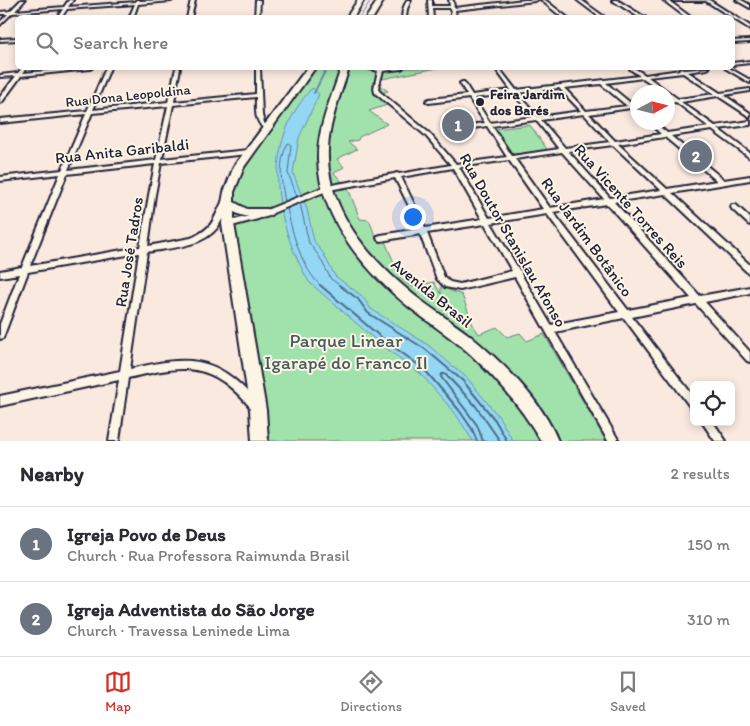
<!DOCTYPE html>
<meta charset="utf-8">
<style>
:root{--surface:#fff;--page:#f7f7f7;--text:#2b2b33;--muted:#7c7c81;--line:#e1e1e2;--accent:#d93025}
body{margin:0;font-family:Itim,sans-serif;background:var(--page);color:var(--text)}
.controls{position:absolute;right:15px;bottom:15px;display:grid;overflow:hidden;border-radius:8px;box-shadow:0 2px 8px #0003}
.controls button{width:45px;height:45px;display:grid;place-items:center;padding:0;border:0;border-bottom:1px solid var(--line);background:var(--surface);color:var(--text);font:25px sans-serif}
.compass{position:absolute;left:630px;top:85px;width:45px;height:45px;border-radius:50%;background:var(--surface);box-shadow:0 2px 8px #0003;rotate:83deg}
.you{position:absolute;left:412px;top:216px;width:18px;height:18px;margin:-12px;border:4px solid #fff;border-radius:50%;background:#1a73e8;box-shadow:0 0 0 8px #1a73e833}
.badge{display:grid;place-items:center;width:32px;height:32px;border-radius:50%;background:var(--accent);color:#fff;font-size:16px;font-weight:700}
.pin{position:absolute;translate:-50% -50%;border:2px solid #fff;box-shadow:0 1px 5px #0006}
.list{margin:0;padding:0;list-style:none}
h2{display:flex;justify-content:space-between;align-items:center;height:65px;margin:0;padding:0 20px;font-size:21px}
h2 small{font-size:16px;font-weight:400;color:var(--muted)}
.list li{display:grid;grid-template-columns:32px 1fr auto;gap:15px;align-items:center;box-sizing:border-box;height:75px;padding:0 20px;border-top:1px solid var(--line)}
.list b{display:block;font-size:19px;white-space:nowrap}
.list p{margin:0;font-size:16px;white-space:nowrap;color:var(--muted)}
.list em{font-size:16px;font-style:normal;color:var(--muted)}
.icon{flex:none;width:28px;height:28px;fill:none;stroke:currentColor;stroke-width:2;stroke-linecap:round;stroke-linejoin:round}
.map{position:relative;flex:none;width:750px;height:441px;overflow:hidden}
.search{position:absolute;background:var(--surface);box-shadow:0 2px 8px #0003;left:15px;right:15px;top:15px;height:55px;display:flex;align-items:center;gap:12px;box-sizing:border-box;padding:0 18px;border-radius:8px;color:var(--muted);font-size:19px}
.sheet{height:215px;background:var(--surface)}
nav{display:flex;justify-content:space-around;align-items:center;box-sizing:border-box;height:70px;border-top:1px solid var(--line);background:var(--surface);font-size:14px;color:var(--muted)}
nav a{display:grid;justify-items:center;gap:2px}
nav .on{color:var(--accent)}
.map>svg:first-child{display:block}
</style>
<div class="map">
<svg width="750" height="441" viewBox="0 0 750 441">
<rect width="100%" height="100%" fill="#fae9df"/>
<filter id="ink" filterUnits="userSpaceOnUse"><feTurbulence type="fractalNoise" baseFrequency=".02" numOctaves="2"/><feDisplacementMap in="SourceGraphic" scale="10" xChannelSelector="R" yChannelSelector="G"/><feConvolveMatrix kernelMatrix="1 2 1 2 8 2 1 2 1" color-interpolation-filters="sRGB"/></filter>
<g filter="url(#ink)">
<g fill="#a1e2ac" stroke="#628274">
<path d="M313 68H437L377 80 376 83 388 91 376 95 387 105 369 111 387 124 359 137 358 140 348 142 357 149 337 159 344 167 334 173 348 188 360 219 369 220 377 240 384 239 401 279 412 287 434 282 441 294V285L446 289 462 295 473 325 479 334 497 327 507 337 520 333 527 341 544 334 606 441H268L233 224 235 190 248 156Z"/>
<path d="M530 125 549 152 512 154 496 129Z"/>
</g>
<path fill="#93d7f5" stroke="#668fab" d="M312 88 319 94 299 138 293 173 307 209 314 241 323 253 335 276 362 296 371 309 428 345 467 378 499 417 513 441H473L455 413 420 373 379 343 309 282C274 221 260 145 312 88Z"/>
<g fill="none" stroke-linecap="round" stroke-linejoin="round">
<g stroke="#4f6a85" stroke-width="1">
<path d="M285 201C281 182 278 161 288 143L291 145 288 173 297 196"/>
<path d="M300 203 309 243 319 256 331 279 341 286"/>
<path d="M287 208C292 233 302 269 321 286"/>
</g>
<g stroke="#4f6a85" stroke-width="2">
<path d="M320 285 383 339 424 369 459 410 472 429 477 441"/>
<path d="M339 285 358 299 368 313 425 349 463 381 495 420 507 441"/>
<path d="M483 441 477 425 441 377 442 374H445L475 405 500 441"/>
</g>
<g stroke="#668fab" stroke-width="1">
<path d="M359 18 371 0"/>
<path d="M325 73 327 68"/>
</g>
<path stroke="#668fab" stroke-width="2" d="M314 93 325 71"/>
<g stroke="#22223b" stroke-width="4">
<g id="minor">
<path d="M21 0H25L15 11 64 7 69 0H73L68 7 136 2V0H140L139 1 173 0 171 1 138 4 133 18H129L135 4 67 9 61 18H57L63 9 12 13 0 25V22L8 14H0V12L10 11Z"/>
<path d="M191 0H195L191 18H187Z"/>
<path d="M256 0H260L259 18H255Z"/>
<path d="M407 0H411L407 9 406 18H402L403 9Z"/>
<path d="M428 0H432V6H450L449 0H453L454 8 525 0H537L535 1 455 10 456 18H452L450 8H432L433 18H429Z"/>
<path d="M541 0H545L568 18H563Z"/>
<path d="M577 0H581L606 18H601Z"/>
<path d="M612 0H617L646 18H640Z"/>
<path d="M663 0H709L750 26V29L706 1H669L692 18H687Z"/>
<path d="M736 0H741L750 5V8Z"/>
<path d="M18 38V40L0 41V39Z"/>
<path d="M750 40V42L732 43V41Z"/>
<path d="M750 61V63L732 65V63Z"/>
<path d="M22 68H26L23 73 80 68H92L90 69 21 76 2 102 0 103V97L16 76 0 77V75L18 73Z"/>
<path d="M106 68H110L93 110 168 102 176 68H180L174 102 256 94V68H260L262 115 264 123 269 128 268 129H264C254 119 256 110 256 97L173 105 162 159 248 150 251 152 248 154 161 163 155 195 148 246 191 238C213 228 213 221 223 200H227L228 202C225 211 223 220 217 228 202 247 169 248 147 252L130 369C186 356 215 353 256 401L258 404 256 407 253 409 250 407C210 360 184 365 128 378L119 441H109L119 380 0 406V396L120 371 139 253 28 272 4 335 3 338 0 339V324L19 274 0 277V271L22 267 60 174 0 181V177L62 170 86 114 0 123V119L87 111ZM168 106 156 160 68 170 92 113ZM155 164 149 195 140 247 30 266 67 174Z"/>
<path d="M366 68H403L401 69 383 71 378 88 379 91 429 133 456 164 507 157 487 126 453 131 450 129 453 127 485 123 469 98 429 103 426 101 429 99 467 95 460 83 462 82H464L472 95 511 90 495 68H499L516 90 640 76 630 69V68H634L645 75 680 70 679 69 681 68 685 70 709 68 707 69 688 72 720 93 750 89V91L724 95 750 113V117L718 96 681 102 715 126 750 121V125L718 129 750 153V158L712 130 671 136 724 180 750 176V180L672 193 750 265V273L747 272 665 194 614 202 700 296 750 287V293L705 302 750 352V362L747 361 696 304 632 317 694 397V410L691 408 624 318 555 332 619 441H608L515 277 460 290 445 287 437 279 420 234 381 241 378 240 377 238 378 236 381 235 418 229 412 212 395 178 329 190 258 219 228 227 226 226 225 224 226 222 254 215 326 186 394 174 397 173 399 174 451 165 425 135 375 93 374 88 378 71ZM683 73 715 94 678 99 648 77ZM643 78 663 92H668V96L672 100 668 101V103L676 102 709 127 667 133 654 122H648L661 134 615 141 589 114 631 108 638 113V109L636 108H638V105H633L606 83ZM601 84 627 106 586 111 564 88ZM559 88 581 111 538 117 518 93ZM513 93 533 117 490 123 474 98ZM584 114 610 142 565 148 541 120ZM536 120 559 149 512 156 492 126ZM665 137 717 181 667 189 618 144ZM613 145 661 190 610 198 568 151ZM562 152 604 199 550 208 515 159ZM509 160 543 209 489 218 459 167ZM453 168 482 219 425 228 418 212 401 177ZM607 204 691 298 628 310 553 212ZM547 214 619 312 551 325 521 274V271L519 270 491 223ZM485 224 512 271 460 284 450 282 444 277 427 233Z"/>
<path d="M725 68H729L750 80V83Z"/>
<path d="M732 205H736L750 218V225L748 224 732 209 731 207Z"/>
<path d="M702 422H713L726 441H715Z"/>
</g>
</g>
<g stroke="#22223b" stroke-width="4">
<g id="trunk">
<path d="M358 0H364L353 18H346Z"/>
<path d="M378 0H384L373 18H366Z"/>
<path d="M307 68H315L244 167 234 192V202L247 209H267L273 213C265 222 243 217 234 212V224L266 410 268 441H252L250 410 222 224 223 206 222 203 224 192 234 166Z"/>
<path d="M341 68H349C341 94 329 121 328 149 325 211 373 263 419 299 435 311 452 322 468 334 503 363 541 399 558 441H541C522 408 497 379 469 353 450 336 429 323 409 307 365 271 320 219 318 160 317 128 332 97 341 68Z"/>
</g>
</g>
<use href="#minor" fill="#fcf5e5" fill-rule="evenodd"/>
<use href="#trunk" fill="#fcf5e5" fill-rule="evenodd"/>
</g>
</g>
<circle fill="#22223b" stroke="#fcf5e5" stroke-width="2" cx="480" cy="102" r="5"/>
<g text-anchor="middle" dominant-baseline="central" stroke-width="4" stroke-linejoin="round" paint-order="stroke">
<g font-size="14" font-weight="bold" fill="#22223b" stroke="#fcf5e5" text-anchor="start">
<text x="490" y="94">Feira Jardim<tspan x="490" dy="16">dos Barés</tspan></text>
</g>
<g font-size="14" fill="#22223b" stroke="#fcf5e5">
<text transform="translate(128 96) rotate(-6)">Rua Dona Leopoldina</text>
</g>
<g font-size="16" fill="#22223b" stroke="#fcf5e5">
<text transform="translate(122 151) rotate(-6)">Rua Anita Garibaldi</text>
<text transform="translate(631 206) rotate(48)">Rua Vicente Torres Reis</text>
<text transform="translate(587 237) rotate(54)">Rua Jardim Botânico</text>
<text transform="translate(513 240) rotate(60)">Rua Doutor Stanislau Afonso</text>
<text transform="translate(129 252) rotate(-81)">Rua José Tadros</text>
<text transform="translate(432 293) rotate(39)">Avenida Brasil</text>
</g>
<g font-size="19" fill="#485c5d" stroke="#fcf5e5">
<text x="346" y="340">Parque Linear<tspan x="346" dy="22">Igarapé do Franco II</tspan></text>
</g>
</g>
</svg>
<div class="controls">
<button><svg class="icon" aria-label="locate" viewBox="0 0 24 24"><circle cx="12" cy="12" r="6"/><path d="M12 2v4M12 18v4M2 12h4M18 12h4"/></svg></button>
</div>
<svg class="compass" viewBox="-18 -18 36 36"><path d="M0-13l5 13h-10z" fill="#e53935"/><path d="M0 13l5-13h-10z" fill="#7c7c81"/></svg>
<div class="you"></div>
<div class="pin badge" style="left:458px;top:125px;background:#6b7280">1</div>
<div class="pin badge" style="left:696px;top:156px;background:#6b7280">2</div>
<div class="search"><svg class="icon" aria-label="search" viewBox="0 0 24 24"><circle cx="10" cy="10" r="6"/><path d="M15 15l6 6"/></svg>Search here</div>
</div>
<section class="sheet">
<h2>Nearby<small>2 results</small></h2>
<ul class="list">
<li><span class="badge" style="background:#6b7280">1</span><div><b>Igreja Povo de Deus</b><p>Church · Rua Professora Raimunda Brasil</p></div><em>150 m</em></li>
<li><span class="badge" style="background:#6b7280">2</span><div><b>Igreja Adventista do São Jorge</b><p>Church · Travessa Leninede Lima</p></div><em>310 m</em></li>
</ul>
</section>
<nav>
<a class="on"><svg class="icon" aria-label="map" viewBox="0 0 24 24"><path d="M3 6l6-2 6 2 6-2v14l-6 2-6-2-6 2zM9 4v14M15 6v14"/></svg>Map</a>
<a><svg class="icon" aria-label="directions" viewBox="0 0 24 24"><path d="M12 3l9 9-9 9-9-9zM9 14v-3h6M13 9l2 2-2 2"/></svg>Directions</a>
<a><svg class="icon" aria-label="saved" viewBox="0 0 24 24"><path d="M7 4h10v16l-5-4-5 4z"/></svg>Saved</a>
</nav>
